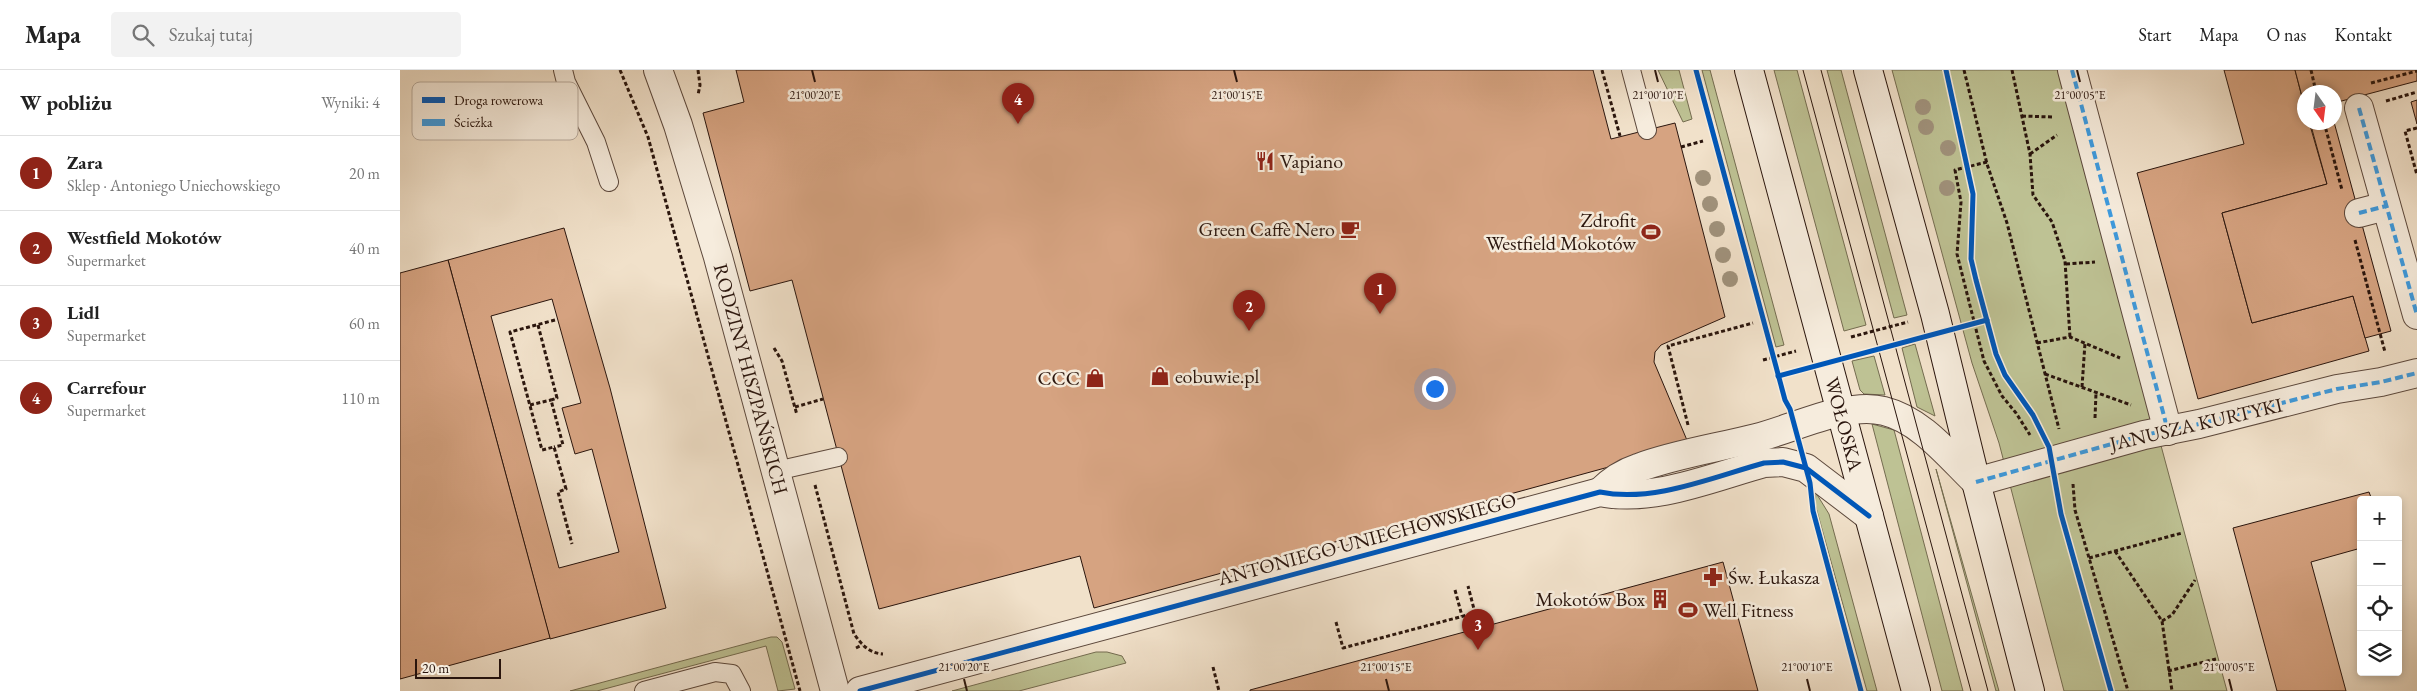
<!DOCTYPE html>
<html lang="pl">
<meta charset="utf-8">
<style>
:root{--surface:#fff;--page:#f2f2f2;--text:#222;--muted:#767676;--line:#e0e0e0;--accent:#8f2418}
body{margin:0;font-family:"EB Garamond",serif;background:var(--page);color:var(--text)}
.controls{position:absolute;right:15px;bottom:15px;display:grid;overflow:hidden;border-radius:5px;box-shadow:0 2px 8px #0003}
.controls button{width:45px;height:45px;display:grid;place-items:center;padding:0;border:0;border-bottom:1px solid var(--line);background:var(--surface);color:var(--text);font:25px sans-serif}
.compass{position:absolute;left:1897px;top:15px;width:45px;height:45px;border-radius:50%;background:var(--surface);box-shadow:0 2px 8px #0003;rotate:166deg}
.scale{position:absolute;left:15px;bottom:12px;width:86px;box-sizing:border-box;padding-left:5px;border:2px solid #2a150d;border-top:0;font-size:14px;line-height:18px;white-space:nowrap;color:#2a150d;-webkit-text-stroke:4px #f6ecdd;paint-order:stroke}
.you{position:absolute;left:1034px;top:318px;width:18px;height:18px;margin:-12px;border:4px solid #fff;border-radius:50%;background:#1a73e8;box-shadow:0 0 0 8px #1a73e833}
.badge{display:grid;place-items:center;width:32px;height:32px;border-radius:50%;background:var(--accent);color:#fff;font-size:16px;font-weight:700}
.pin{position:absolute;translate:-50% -41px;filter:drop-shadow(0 1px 2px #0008)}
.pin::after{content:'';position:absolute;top:26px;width:18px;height:15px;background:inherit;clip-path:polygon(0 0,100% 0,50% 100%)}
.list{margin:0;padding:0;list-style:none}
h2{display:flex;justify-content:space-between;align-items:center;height:65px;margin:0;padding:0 20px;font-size:21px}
h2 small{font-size:16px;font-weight:400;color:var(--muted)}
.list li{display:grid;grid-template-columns:32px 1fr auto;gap:15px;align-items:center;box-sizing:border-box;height:75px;padding:0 20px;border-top:1px solid var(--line)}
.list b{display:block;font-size:19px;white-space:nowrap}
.list p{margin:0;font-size:16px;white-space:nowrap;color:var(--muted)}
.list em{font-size:16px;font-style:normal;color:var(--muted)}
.icon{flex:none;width:28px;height:28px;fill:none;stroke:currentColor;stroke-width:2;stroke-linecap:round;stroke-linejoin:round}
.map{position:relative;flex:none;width:2017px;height:621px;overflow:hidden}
header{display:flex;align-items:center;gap:30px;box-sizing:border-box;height:70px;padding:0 25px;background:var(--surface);border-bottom:1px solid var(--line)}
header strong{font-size:24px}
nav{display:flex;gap:28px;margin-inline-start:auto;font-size:18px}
.search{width:350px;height:45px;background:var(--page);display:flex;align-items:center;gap:12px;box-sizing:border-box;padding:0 18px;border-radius:5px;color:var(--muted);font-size:19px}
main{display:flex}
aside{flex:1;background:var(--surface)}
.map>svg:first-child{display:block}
</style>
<header>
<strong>Mapa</strong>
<div class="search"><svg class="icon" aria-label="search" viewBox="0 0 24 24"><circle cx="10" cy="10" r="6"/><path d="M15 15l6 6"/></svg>Szukaj tutaj</div>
<nav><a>Start</a><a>Mapa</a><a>O nas</a><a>Kontakt</a></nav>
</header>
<main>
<aside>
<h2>W pobliżu<small>Wyniki: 4</small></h2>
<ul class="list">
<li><span class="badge">1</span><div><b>Zara</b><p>Sklep · Antoniego Uniechowskiego</p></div><em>20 m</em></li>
<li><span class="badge">2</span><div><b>Westfield Mokotów</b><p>Supermarket</p></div><em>40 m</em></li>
<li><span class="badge">3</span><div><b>Lidl</b><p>Supermarket</p></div><em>60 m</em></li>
<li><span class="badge">4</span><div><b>Carrefour</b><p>Supermarket</p></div><em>110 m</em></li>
</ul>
</aside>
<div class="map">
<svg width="2017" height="621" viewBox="0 0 2017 621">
<rect width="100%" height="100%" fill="#f1e1ca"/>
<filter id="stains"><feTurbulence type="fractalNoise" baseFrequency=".004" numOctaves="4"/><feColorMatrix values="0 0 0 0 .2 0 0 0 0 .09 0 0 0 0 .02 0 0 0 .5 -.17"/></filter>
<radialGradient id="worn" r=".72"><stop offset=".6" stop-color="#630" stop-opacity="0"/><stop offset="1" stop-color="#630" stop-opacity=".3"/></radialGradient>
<g fill="#bec294" stroke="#746c50">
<path d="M1258 0H1279L1292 49 1283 52Z"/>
<path d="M1302 0H1310L1384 275 1376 277Z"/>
<path d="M1374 0H1397L1466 255 1444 261Z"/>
<path d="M1427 0H1441L1507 245 1494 248Z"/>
<path d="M1492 0H1660L1827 621H1664L1599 373 1572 293Z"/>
<path d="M1515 274 1535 346 1517 337 1502 278Z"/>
<path d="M1474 286 1485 325 1464 324 1460 320 1452 291Z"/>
<path d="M1472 354 1494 360 1563 621H1542Z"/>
<path d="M1536 399 1599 621H1596Z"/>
<path d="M1416 423 1429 444 1477 621H1467L1415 434Z"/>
<path d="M371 567H377L382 572 395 619 378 621 366 576 197 621H170Z"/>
<path d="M696 582H707L722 586 726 593 619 621H552Z"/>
</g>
<g fill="#d6a381" stroke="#2a150d" fill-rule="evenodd">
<path d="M336 0H1193L1211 69 1275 53 1325 247 1261 275 1255 282 1254 292 1289 375 694 538 680 486 479 539 392 210 350 221 303 43 344 32Z"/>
<path d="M1824 0H1895L1904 35V52H1909L1927 114 1822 143 1852 253 1953 226 1969 281 1798 329 1737 103 1844 74Z"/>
<path d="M1895 0H2017V11L1934 33V22H1904V34Z"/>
<path d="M2017 30V54L2011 32Z"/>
<path d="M1910 52H1934L1991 261 1965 268 1953 226 1852 253 1822 143 1927 114Z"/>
<path d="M164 158 210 318 266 538 150 569 48 190ZM152 229 181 333 162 338 175 384 192 379 219 482 159 498 91 246Z"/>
<path d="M48 190 150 568 0 609V203Z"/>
<path d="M1969 422 1972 430H1961V478L1911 492 1946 621H1877L1833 458Z"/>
<path d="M1323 492 1358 621H850V620Z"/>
</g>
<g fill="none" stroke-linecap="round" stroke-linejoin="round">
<g stroke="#5c483c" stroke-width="20">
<g id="lane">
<path d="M163 0 166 12 196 72 209 112"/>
<path d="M1231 0 1247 60"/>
<path d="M376 401 438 387"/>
<path d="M244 621 315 602 332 604 341 621"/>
</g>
</g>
<g stroke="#5c483c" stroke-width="30">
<g id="street">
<path d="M258 0 278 55 318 187 435 621"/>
<path d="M1672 0 1768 361"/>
<path d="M1959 38 2017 245"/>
<path d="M1959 143 1986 136"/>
<path d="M1200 422C1211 411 1223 403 1238 398 1275 384 1317 378 1356 368 1393 359 1447 331 1484 341 1521 350 1549 386 1576 412L1744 365 1799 354 1937 319 1981 312 2017 303"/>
<path d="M460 621 1200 422C1253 433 1313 407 1364 393L1383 392 1406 398 1469 446"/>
</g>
</g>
<g stroke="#2a150d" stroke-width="30">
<g id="secondary">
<path d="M1349 0 1516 621"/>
<path d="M1468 0 1535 244 1576 412 1630 621"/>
</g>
</g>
<g stroke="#2a150d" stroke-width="3" stroke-dasharray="4 2.5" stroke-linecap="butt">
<path d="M220 0 248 67 400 621"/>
<path d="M298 0 300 15 298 25"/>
<path d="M1202 0 1220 66"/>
<path d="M1564 0 1587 94 1607 153 1659 359"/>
<path d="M1612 0 1630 84 1633 125 1652 152 1665 191 1670 267"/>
<path d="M1911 0 1916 22"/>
<path d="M1971 13 2017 1"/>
<path d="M1986 31 2017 22"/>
<path d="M1622 46 1652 47"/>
<path d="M1924 52 1942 120"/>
<path d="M2017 58 2005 61 2017 105"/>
<path d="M1281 77 1303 71"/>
<path d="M1630 84 1657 65"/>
<path d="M1587 92 1555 100 1561 132 1557 184 1584 291 1602 326 1616 343 1630 365"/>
<path d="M1955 170 1985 282"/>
<path d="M1666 194 1695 192"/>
<path d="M155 250 110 262 142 380 154 377 166 419 158 422 172 474"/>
<path d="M138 255 157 328 151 330 163 375 154 377"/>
<path d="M1451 267 1508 252"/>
<path d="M1637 273 1670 267 1720 288"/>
<path d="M374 278 382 291 397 345"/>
<path d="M1363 290 1396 281"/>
<path d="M1645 304 1731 335"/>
<path d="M1682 317 1685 273"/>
<path d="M130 335 151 330"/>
<path d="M395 337 423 329"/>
<path d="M1695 348 1696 323"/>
<path d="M1288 355 1268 276 1353 253"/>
<path d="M1673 414 1675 440 1728 621"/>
<path d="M415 415 454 564C462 575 469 583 483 584"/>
<path d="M1715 481 1762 551 1772 621"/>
<path d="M1689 488 1782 463"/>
<path d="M1055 520 1062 546"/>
<path d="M1068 545 1072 560"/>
<path d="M1762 551 1772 545 1795 510"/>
<path d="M936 552 943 578 1075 543 1068 516"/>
<path d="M456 578 462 575"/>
<path d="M813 597 819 621"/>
<path d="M1768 601 1816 589"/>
</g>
<use href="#lane" stroke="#f6ecdd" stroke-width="18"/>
<use href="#street" stroke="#f6ecdd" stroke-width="28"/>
<use href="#secondary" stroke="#f6ecdd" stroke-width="28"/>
<g stroke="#2a150d" stroke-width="1">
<path d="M1403 0 1571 621"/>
<path d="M1421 0 1588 621"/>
</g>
<g stroke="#3d9ade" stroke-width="4" stroke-dasharray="8 4" stroke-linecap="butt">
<path d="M1672 0 1768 361"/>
<path d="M1959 38 2017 245"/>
<path d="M1959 143 1986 136"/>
<path d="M1576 412 1744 365 1799 354 1937 319 1981 312 2017 303"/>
</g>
<g stroke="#f6ecdd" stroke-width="8">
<g id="cycleway">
<path d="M1296 0 1385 330 1390 339 1410 413 1413 441 1461 621"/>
<path d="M1546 0 1573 124 1571 189 1576 210 1596 284 1605 305 1633 345 1649 377 1661 444 1711 621"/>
<path d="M1378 306 1587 250"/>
<path d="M460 621 1200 422C1253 433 1313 407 1364 393L1383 392 1406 398 1469 446"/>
</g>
</g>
<use href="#cycleway" stroke="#0057b8" stroke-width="5"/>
</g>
<g fill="#a0927c">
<circle cx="1523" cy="37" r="8"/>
<circle cx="1526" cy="57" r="8"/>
<circle cx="1548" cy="78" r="8"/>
<circle cx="1303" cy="108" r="8"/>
<circle cx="1547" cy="118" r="8"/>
<circle cx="1310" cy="134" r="8"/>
<circle cx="1317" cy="159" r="8"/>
<circle cx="1323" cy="185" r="8"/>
<circle cx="1330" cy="209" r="8"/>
</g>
<path fill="none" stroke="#2a150d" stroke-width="2" d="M412 0 415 12M834 0 837 12M1255 0 1258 12M1677 0 1680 12M564 609 567 621M986 609 989 621M1407 609 1410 621M1829 609 1832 621"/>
<defs>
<g id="restaurant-bare" transform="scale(1.5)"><path d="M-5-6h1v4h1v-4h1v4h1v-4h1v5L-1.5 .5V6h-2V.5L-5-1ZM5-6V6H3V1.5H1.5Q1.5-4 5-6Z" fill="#8f2418" stroke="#f6ecdd" stroke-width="2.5" paint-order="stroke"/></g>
<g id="cafe-bare" transform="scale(1.5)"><path d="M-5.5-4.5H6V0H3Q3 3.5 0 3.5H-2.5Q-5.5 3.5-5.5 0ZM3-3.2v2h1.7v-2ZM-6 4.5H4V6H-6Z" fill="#8f2418" stroke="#f6ecdd" stroke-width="2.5" paint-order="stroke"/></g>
<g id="stadium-bare" transform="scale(1.5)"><path d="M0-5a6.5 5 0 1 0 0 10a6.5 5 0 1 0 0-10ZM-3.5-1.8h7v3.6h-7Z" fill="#8f2418" stroke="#f6ecdd" stroke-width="2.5" paint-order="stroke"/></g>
<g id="shop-bare" transform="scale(1.5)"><path d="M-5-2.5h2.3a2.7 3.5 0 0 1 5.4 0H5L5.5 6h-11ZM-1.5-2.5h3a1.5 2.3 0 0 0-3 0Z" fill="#8f2418" stroke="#f6ecdd" stroke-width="2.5" paint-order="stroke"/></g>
<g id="pharmacy-bare" transform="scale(1.5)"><path d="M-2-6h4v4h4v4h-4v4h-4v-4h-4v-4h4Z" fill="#8f2418" stroke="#f6ecdd" stroke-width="2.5" paint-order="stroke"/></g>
<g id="building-bare" transform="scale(1.5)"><path d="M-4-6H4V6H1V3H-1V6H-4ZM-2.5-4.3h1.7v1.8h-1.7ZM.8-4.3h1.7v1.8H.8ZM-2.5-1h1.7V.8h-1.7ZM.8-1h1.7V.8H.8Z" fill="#8f2418" stroke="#f6ecdd" stroke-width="2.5" paint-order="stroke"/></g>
</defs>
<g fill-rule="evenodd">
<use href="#restaurant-bare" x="865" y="91"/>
<use href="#cafe-bare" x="950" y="159"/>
<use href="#stadium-bare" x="1251" y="162"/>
<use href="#shop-bare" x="760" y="306"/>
<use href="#shop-bare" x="695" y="308"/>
<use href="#pharmacy-bare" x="1313" y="507"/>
<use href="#building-bare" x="1260" y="529"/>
<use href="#stadium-bare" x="1288" y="540"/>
</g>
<g text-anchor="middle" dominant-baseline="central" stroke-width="5" stroke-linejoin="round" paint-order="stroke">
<g font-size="20" fill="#2a150d" stroke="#f6ecdd" text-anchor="start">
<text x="880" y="91">Vapiano</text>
<text x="1236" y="150" text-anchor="end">Zdrofit<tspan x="1236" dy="23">Westfield Mokotów</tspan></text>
<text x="935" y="159" text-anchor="end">Green Caffè Nero</text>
<text x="775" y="306">eobuwie.pl</text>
<text x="680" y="308" text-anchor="end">CCC</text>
<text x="1328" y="507">Św. Łukasza</text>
<text x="1245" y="529" text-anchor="end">Mokotów Box</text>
<text x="1303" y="540">Well Fitness</text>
</g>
<g font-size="20" fill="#2a150d" stroke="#f6ecdd">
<text transform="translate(351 309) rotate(75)">RODZINY HISZPAŃSKICH</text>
<text transform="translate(1444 354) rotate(75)">WOŁOSKA</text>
<text transform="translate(1796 354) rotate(-13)">JANUSZA KURTYKI</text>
<text transform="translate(967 469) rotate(-15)">ANTONIEGO UNIECHOWSKIEGO</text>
</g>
</g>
<rect x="12" y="12" width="166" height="58" rx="8" fill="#f6ecdd" stroke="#b9ac9f" stroke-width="1"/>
<rect x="22" y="27" width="23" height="6" fill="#0057b8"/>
<rect x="22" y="49" width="23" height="7" fill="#3d9ade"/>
<g font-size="14" fill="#2a150d">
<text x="54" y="35">Droga rowerowa</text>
<text x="54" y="57">Ścieżka</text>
</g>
<g font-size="12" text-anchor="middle" fill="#2a150d" stroke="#f6ecdd" stroke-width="5" stroke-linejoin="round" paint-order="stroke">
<text x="1680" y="29">21°00'05"E</text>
<text x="415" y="29">21°00'20"E</text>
<text x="837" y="29">21°00'15"E</text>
<text x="1258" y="29">21°00'10"E</text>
<text x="564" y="601">21°00'20"E</text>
<text x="986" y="601">21°00'15"E</text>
<text x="1407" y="601">21°00'10"E</text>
<text x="1829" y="601">21°00'05"E</text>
</g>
<rect width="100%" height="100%" filter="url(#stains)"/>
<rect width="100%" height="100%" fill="url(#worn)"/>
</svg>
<div class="controls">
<button>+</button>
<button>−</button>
<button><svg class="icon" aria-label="locate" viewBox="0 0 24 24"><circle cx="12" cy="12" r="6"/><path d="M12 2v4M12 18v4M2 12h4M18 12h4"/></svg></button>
<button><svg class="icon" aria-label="layers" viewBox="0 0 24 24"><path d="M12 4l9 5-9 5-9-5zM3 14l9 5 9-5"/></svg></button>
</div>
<svg class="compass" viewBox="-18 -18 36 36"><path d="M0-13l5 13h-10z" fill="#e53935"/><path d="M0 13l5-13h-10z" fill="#767676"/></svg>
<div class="scale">20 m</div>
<div class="you"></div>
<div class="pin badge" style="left:980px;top:244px">1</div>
<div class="pin badge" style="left:849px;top:261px">2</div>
<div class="pin badge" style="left:1078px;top:580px">3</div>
<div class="pin badge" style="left:618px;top:54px">4</div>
</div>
</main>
